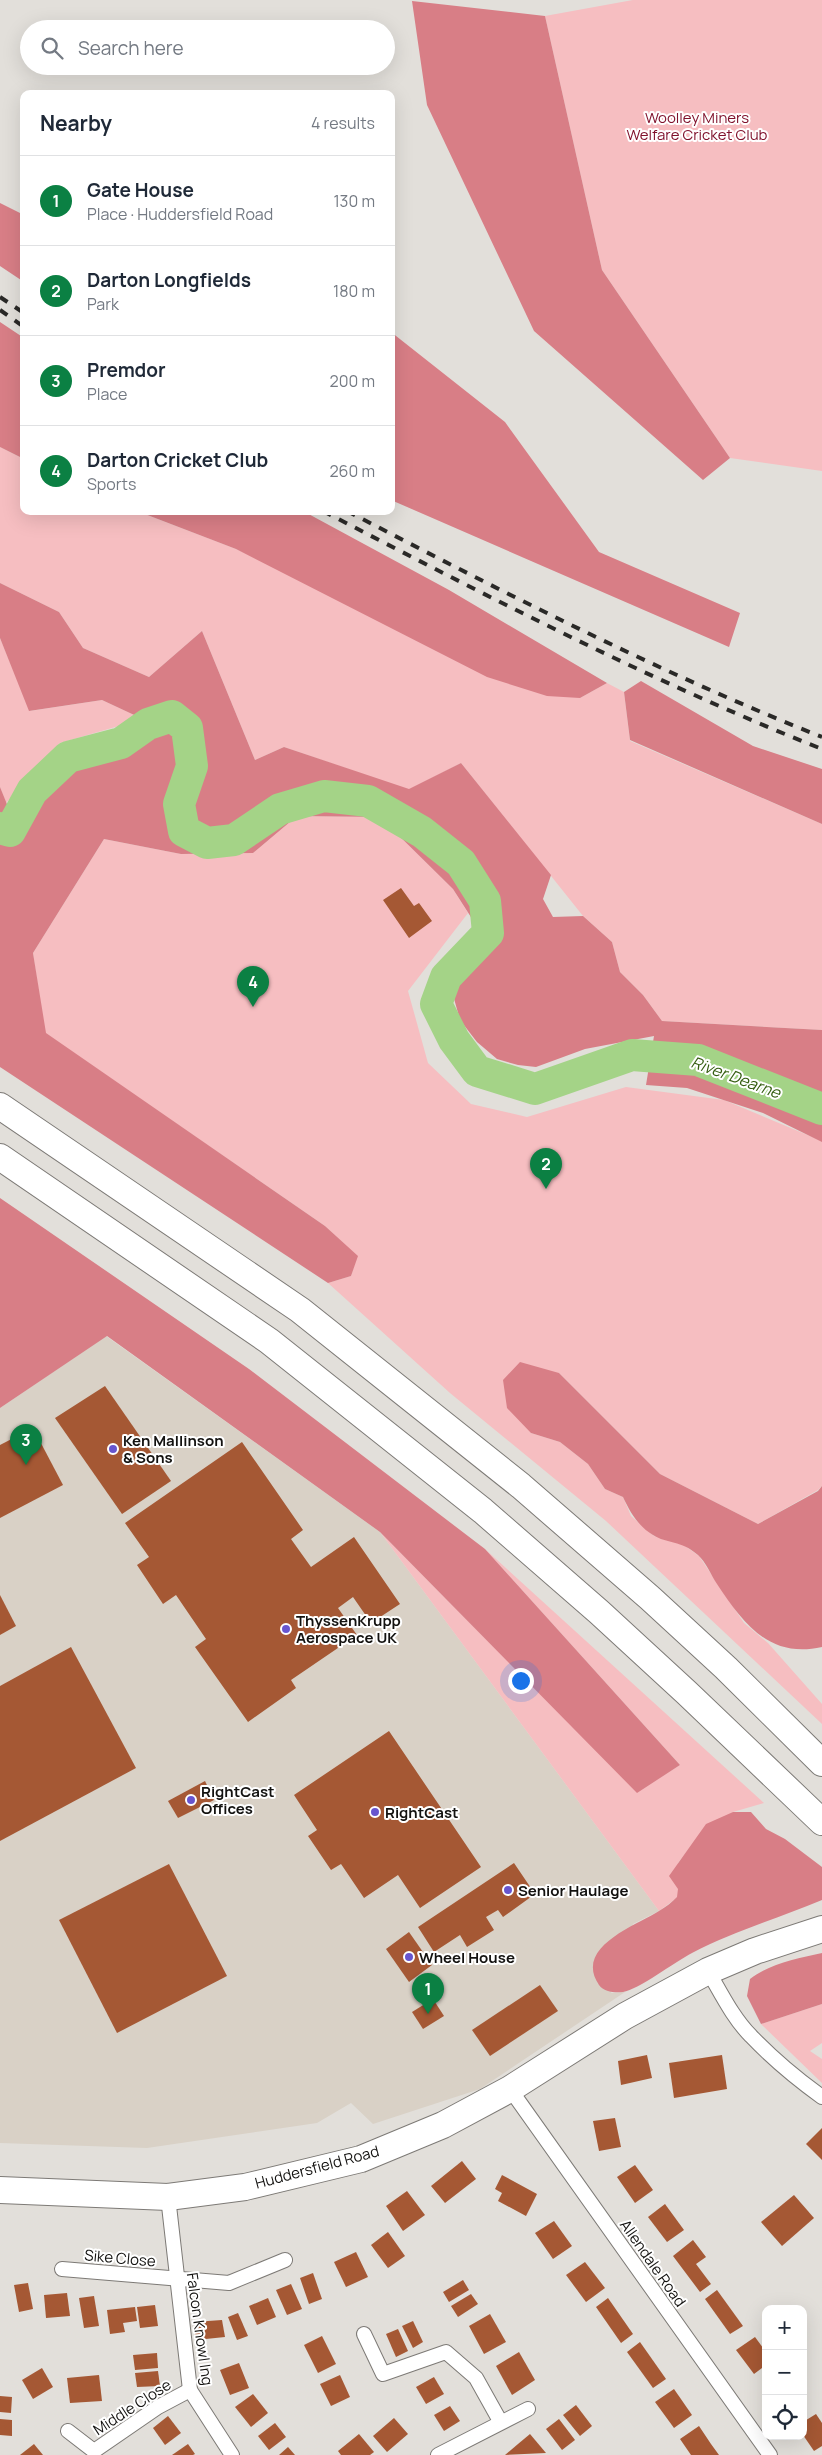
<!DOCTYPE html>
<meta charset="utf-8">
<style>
:root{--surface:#fff;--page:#f6f6f7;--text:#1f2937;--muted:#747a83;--line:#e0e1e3;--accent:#0b8043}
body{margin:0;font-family:Manrope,sans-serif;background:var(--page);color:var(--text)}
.controls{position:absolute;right:15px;bottom:15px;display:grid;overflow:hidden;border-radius:10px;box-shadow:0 5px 20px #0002}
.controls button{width:45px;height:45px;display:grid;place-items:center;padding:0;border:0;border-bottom:1px solid var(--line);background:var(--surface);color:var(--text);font:25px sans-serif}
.you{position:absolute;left:520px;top:1680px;width:18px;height:18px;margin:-12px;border:4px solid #fff;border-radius:50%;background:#1a73e8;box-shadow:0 0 0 8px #1a73e833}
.badge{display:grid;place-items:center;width:32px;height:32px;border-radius:50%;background:var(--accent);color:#fff;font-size:16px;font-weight:700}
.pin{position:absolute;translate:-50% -41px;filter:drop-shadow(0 1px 2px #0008)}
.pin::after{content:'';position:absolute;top:26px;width:18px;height:15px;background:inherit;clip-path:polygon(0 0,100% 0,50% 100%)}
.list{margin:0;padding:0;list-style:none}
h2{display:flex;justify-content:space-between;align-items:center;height:65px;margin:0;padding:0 20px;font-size:21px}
h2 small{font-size:16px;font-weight:400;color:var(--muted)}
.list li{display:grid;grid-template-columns:32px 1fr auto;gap:15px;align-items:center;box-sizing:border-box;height:90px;padding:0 20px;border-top:1px solid var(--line)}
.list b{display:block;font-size:19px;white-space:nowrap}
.list p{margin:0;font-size:16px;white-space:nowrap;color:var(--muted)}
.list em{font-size:16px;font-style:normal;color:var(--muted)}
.icon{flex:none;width:28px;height:28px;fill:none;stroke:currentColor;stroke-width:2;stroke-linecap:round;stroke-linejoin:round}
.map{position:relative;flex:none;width:822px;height:2455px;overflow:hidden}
.search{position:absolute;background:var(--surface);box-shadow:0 5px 20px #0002;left:20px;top:20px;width:375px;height:55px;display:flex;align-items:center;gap:12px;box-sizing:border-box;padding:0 18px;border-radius:28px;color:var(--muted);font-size:19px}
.panel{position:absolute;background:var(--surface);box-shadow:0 5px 20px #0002;left:20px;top:90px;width:375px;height:425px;border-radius:10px}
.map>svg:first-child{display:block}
</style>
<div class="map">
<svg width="822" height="2455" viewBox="0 0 822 2455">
<rect width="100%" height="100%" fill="#e2dfda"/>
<path fill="#d9d1c6" d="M106 1336 380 1532 659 1911 633 1924 611 1993 625 1992 480 2089 373 2124 351 2103 317 2123 147 2148 0 2143V1408Z"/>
<g fill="#f6bec1">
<path d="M633 0H822V471L730 458 602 270 545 16Z"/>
<path d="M0 447 24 459V511H137L236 549 580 698 607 683 624 692 630 741 822 824V1030L662 1021 643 995 620 972 612 942 583 916 461 763 409 790 284 747 255 760 202 631 149 677 83 648 59 612 0 583Z"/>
<path d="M0 638 30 711 102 700 143 719 60 743 6 803 0 787Z"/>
<path d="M297 816 380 817 453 889 468 913 408 991 428 1063 471 1104 527 1117 626 1087 724 1100 822 1141V1486L818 1490 758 1524 660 1474 559 1373 531 1433 560 1442 588 1464 605 1489 623 1497 631 1516 654 1536 681 1543 699 1556 744 1623 768 1643 822 1704V1724L606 1521 450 1393 328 1283 351 1276 357 1256 325 1226 45 1033 33 953 104 839 181 854 253 853Z"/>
<path d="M380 1532 637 1792 680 1765 485 1549 764 1803 733 1812 691 1846 678 1863V1897L659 1911Z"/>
<path d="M822 2004V2043L810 2051 822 2059V2083L761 2024Z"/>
</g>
<g fill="#d87e86">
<path d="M412 1 545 16 602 270 730 458 703 480 534 331 427 105Z"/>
<path d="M0 203 24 215V282L0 266Z"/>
<path d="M0 322 24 338V459L0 447Z"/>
<path d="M391 332 505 422 599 552 740 613 729 647 391 500Z"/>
<path d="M137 511H303L449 590 607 683 580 698 547 696 487 677 236 549Z"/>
<path d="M0 583 59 612 83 648 149 677 202 631 255 760 284 747 409 789 461 763 551 875 543 899 553 917 583 916 612 942 620 972 643 995 662 1021 822 1030V1142L763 1113 687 1088 646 1085 654 1036 585 1049 536 1067 518 1065 497 1059 477 1042 460 1020 453 995 466 974 492 950 453 889 380 817 297 816 253 853 181 854 104 839 33 953 46 1033 325 1226 358 1256 351 1276 328 1283 0 1067V787L19 834 43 793 83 763 106 760 144 731 160 727 102 700 29 711 0 638Z"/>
<path d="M641 681 753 746 822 769V824L630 740 624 692Z"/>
<path d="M0 1198 249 1369 485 1549 680 1765 637 1793 380 1532 107 1336 0 1408Z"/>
<path d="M520 1362 559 1373 660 1474 758 1524 818 1491 822 1486V1647C769 1659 743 1623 717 1584 711 1575 706 1562 698 1555 681 1540 667 1544 653 1535 638 1526 630 1512 623 1497L605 1489 588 1464 560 1442 531 1433 507 1408 503 1380Z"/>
<path d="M733 1812H751L766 1829 785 1839 822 1867V1900C779 1918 734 1931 692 1953 676 1961 638 1990 623 1992 615 1993 604 1992 599 1985 573 1947 637 1925 659 1911 666 1907 672 1902 677 1897L678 1889 669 1876 706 1824Z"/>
<path d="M822 1953V2004L761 2024 747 1996 750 1979C771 1963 796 1959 822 1953Z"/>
</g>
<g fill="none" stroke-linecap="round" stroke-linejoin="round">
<path stroke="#a4d387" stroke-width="32" d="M0 828 10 831 32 791 68 757 121 743 148 724 172 716 187 728 192 766 179 804 184 831 207 843 234 840 280 809 324 796 368 801 422 832 461 863 485 901 488 933 446 977 436 1004 454 1040 477 1071 535 1089 632 1055 698 1060 822 1109"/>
</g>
<g fill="#a55834">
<path d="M401 888 414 906 419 903 432 921 409 938 383 900Z"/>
<path d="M105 1386 171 1481 122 1514 55 1418Z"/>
<path d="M33 1428 63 1485 0 1518V1445Z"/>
<path d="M242 1442 303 1530 291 1539 311 1567 354 1537 400 1604 371 1623 353 1597 338 1608 357 1635 291 1680 296 1688 248 1722 195 1647 206 1639 176 1595 163 1604 137 1565 149 1557 125 1523Z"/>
<path d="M0 1595 16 1626 0 1635Z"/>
<path d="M71 1647 136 1768 0 1841V1686Z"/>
<path d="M389 1731 481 1867 420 1908 398 1875 364 1898 341 1864 331 1870 308 1836 317 1830 294 1795Z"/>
<path d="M205 1781 214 1800 178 1818 168 1801Z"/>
<path d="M514 1863 535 1894 503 1917 498 1910 486 1917 494 1930 467 1947 460 1935 434 1952 418 1927Z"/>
<path d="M169 1864 227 1976 117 2033 59 1920Z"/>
<path d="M409 1932 432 1965 409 1982 386 1949Z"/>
<path d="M540 1985 558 2011 490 2056 472 2030Z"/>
<path d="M433 1999 444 2016 423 2029 412 2012Z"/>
<path d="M647 2055 652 2078 621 2085 618 2061Z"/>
<path d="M722 2055 727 2089 674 2098 669 2063Z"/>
<path d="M615 2118 621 2147 599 2151 593 2121Z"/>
<path d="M822 2128V2160L806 2144Z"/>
<path d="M462 2161 476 2179 445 2203 431 2186Z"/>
<path d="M635 2165 653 2190 635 2203 617 2177Z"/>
<path d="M502 2175 537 2194 526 2216 498 2201 502 2193 495 2189Z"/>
<path d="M407 2191 425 2215 403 2231 386 2206Z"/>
<path d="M794 2195 814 2218 782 2246 761 2222Z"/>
<path d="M665 2204 684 2230 667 2242 648 2217Z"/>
<path d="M554 2221 572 2246 553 2259 535 2233Z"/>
<path d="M388 2232 405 2256 388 2268 371 2245Z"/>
<path d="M693 2240 706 2257 696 2264 711 2284 700 2292 673 2256Z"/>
<path d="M356 2252 368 2277 346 2287 334 2262Z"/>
<path d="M585 2262 605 2288 586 2302 566 2275Z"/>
<path d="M313 2273 322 2299 309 2304 300 2278Z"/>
<path d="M463 2280 469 2290 449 2302 443 2292Z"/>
<path d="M28 2283 33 2309 19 2312 14 2285Z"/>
<path d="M291 2284 302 2309 287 2315 276 2290Z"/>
<path d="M717 2290 743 2326 730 2334 705 2299Z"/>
<path d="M67 2293 70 2316 46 2318 44 2295Z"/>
<path d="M471 2294 478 2304 458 2317 451 2306Z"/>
<path d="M94 2296 99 2326 84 2328 79 2298Z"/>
<path d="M268 2298 276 2317 257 2325 249 2306Z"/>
<path d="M608 2298 633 2334 621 2343 596 2307Z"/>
<path d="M155 2305 158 2326 140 2328 137 2307Z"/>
<path d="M135 2307 137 2321 123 2323 125 2332 110 2334 107 2310Z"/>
<path d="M238 2313 248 2336 237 2340 228 2317Z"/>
<path d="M490 2314 506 2342 484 2354 469 2326Z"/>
<path d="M222 2320 225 2337 196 2340 194 2322Z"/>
<path d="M413 2321 423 2342 413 2348 402 2326Z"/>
<path d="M398 2329 408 2351 396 2357 386 2334Z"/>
<path d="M322 2336 336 2364 318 2373 304 2345Z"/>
<path d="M755 2337 766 2352V2365L754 2374 736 2350Z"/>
<path d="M640 2342 666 2379 653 2388 627 2352Z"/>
<path d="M519 2352 535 2380 512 2395 496 2366Z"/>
<path d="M157 2353 158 2368 135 2370 133 2355Z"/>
<path d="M239 2363 249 2388 230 2395 220 2370Z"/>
<path d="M42 2368 53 2387 33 2399 22 2380Z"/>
<path d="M158 2371 160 2386 137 2387 135 2373Z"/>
<path d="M99 2375 102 2401 70 2403 67 2378Z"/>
<path d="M340 2375 350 2397 331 2406 320 2384Z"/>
<path d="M434 2377 444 2394 426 2404 416 2387Z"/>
<path d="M674 2389 692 2415 674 2428 655 2402Z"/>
<path d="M253 2394 268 2413 251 2427 235 2407Z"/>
<path d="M0 2396 12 2397 11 2413 0 2412Z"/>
<path d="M576 2405 592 2426 580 2436 563 2415Z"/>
<path d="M450 2406 460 2421 444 2431 434 2415Z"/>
<path d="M816 2414 822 2423V2446L814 2451 803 2435V2422Z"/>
<path d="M168 2416 181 2433 165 2445 153 2428Z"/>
<path d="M394 2418 408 2434 387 2452 373 2436Z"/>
<path d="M0 2419 12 2420V2436L0 2435Z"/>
<path d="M559 2419 575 2440 562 2450 546 2429Z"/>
<path d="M275 2423 286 2437 269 2450 258 2436Z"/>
<path d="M699 2426 711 2444 719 2455H691L680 2439Z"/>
<path d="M359 2434 374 2452 370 2455H341L338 2451Z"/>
<path d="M530 2434 546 2453 505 2455 518 2444Z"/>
<path d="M34 2444 43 2455H20Z"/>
<path d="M188 2444 195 2454 193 2455H172Z"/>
<path d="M288 2447 295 2455H279Z"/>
</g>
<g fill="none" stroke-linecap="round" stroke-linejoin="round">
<g stroke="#7d7a76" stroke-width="16">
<g id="street">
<path d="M708 1971C721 1993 733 2018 751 2036 773 2059 797 2079 822 2097"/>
<path d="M510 2089 770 2455"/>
<path d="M168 2197 190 2390 232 2455"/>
<path d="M62 2269 229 2283 285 2260"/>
<path d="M364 2334 383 2374 446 2352 476 2378 500 2421"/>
<path d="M68 2431 94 2451 158 2407 190 2390"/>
<path d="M438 2455 528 2409"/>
</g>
</g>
<g stroke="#7d7a76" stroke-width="28">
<g id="highway">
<path d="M0 1106 300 1310 521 1486 650 1598 726 1668 822 1763"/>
<path d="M0 1157 269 1341 483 1511 599 1612 687 1693 822 1822"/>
<path d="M0 2190 168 2197 245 2187 361 2159 443 2125 510 2089 625 2016 708 1971 755 1951 822 1929"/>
</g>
</g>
<use href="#street" stroke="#fff" stroke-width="14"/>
<use href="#highway" stroke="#fff" stroke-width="26"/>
<g stroke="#2a2927" stroke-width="4" stroke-dasharray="9 9" stroke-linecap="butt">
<path d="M0 297 24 313"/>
<path d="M0 310 24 327"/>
<path d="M323 511C487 596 650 681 822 749"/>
<path d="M347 511C503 592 658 672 822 737"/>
</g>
</g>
<g fill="#6755ce" stroke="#fff" stroke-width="2">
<circle cx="113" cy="1449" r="5"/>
<circle cx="286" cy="1629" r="5"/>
<circle cx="191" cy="1800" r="5"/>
<circle cx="375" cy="1812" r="5"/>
<circle cx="508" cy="1890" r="5"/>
<circle cx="409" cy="1957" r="5"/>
</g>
<g text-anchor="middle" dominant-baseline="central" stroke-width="4" stroke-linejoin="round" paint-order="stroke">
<g font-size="15" fill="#7f102b" stroke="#fff">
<text x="697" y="117">Woolley Miners<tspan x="697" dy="17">Welfare Cricket Club</tspan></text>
</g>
<g font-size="15" font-weight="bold" fill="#131210" stroke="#fff" text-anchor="start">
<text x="123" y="1440">Ken Mallinson<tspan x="123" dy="17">&amp; Sons</tspan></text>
<text x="296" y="1620">ThyssenKrupp<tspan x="296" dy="17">Aerospace UK</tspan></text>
<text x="201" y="1791">RightCast<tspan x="201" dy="17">Offices</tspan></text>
<text x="385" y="1812">RightCast</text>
<text x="518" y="1890">Senior Haulage</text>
<text x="419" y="1957">Wheel House</text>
</g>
<g font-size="15" fill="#131210" stroke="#fff">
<text transform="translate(317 2167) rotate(-15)">Huddersfield Road</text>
<text transform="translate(120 2258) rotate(5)">Sike Close</text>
<text transform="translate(653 2263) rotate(55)">Allendale Road</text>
<text transform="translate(200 2329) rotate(82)">Falcon Knowl Ing</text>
<text transform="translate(132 2407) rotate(-33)">Middle Close</text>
</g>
<g font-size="16" font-style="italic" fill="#345d10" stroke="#fff">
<text transform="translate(736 1077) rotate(20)">River Dearne</text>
</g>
</g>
</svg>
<div class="controls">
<button>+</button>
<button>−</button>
<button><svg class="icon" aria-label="locate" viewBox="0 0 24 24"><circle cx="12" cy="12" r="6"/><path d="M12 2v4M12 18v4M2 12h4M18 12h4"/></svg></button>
</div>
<div class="you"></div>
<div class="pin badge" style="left:428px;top:2014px">1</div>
<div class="pin badge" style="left:546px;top:1189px">2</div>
<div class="pin badge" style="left:26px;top:1465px">3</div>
<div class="pin badge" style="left:253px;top:1007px">4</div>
<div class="search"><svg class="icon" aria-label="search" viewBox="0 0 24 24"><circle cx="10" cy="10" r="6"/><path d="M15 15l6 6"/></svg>Search here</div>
<section class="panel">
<h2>Nearby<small>4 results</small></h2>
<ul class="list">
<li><span class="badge">1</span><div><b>Gate House</b><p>Place · Huddersfield Road</p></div><em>130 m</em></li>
<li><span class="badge">2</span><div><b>Darton Longfields</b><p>Park</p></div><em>180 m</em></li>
<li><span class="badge">3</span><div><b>Premdor</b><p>Place</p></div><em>200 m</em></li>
<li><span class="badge">4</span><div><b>Darton Cricket Club</b><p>Sports</p></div><em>260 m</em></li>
</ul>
</section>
</div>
